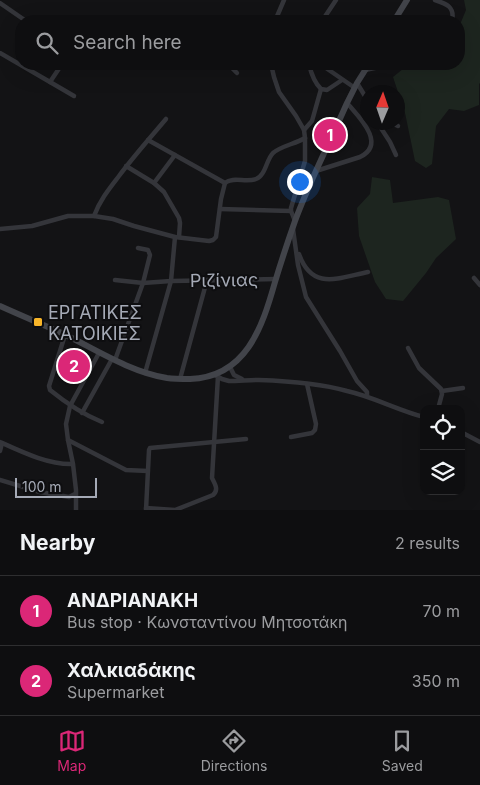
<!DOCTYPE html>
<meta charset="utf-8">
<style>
:root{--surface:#0e0e10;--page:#1c1c1e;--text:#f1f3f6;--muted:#9b9c9f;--line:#2e2e30;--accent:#db2777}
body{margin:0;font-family:Inter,sans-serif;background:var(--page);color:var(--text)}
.controls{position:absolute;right:15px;bottom:15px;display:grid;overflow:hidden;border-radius:10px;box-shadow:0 5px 20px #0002}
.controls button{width:45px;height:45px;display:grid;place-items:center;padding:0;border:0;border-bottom:1px solid var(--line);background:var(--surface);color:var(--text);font:25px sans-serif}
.compass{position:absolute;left:360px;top:85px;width:45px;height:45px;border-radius:50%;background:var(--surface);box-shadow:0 5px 20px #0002;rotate:2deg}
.scale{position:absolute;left:15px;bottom:12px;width:82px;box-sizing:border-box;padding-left:5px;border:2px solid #a5aab6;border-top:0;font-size:14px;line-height:18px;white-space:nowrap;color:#a5aab6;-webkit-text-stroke:4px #0e0e10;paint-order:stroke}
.you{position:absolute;left:299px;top:181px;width:18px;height:18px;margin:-12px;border:4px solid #fff;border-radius:50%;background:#1a73e8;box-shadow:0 0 0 8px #1a73e833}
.badge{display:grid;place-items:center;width:32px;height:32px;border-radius:50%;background:var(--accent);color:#fff;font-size:16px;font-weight:700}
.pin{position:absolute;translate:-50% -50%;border:2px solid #fff;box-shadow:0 1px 5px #0006}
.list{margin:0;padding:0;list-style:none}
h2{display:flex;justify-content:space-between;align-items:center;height:65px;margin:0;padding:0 20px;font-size:21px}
h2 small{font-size:16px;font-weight:400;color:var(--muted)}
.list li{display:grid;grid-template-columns:32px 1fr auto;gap:15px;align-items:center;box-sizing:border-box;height:70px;padding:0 20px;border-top:1px solid var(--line)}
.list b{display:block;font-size:19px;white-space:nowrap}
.list p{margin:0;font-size:16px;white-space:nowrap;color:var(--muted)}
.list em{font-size:16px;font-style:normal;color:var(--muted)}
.icon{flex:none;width:28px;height:28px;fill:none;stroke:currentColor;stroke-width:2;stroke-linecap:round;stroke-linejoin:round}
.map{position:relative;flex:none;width:480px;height:510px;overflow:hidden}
.search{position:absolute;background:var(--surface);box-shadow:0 5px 20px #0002;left:15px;right:15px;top:15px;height:55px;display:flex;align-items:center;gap:12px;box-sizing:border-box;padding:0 18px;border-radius:20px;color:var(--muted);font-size:19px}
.sheet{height:205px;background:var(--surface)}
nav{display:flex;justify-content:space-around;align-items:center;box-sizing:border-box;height:70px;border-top:1px solid var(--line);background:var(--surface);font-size:14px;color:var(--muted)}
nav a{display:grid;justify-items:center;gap:2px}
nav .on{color:var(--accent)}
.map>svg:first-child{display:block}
</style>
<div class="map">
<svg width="480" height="510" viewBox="0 0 480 510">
<rect width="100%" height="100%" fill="#131315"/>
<g fill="#1d251f">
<path d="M464 0H480V83L479 84V105L464 111 449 109 436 126 432 164 426 168 415 161 405 113 393 77 403 69 418 68 423 64H459V27L466 10Z"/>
<path d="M372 177 390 180 393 203 438 197 449 200 456 239 436 258 426 273 403 301 386 299 375 282 359 236 357 208 370 194Z"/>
</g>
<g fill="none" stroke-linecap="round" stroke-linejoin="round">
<g stroke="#34353a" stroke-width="4.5">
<path d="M435 0C447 4 455 7 452 21"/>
<path d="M0 3 26 21"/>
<path d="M275 21 284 0"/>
<path d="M322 21 336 0"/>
<path d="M0 53 50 82 62 64"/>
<path d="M230 64 232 68 237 73"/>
<path d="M252 64 257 67H271"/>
<path d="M271 64 274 77 279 92 296 116 304 130 305 138V161L291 208V211L295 221"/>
<path d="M309 64C311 73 314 82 321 89L327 90 342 80"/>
<path d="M326 68 355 88"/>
<path d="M365 70 394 64"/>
<path d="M50 82 74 96"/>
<path d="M357 83 368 101"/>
<path d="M377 122 390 142 396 155"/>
<path d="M390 122 398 126"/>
<path d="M304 130 312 121 321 89"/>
<path d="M148 140 225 183"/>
<path d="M126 166 154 183 164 192 179 218 180 223 179 237"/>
<path d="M316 171 360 157C387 144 359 117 347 103"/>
<path d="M154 183 175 155"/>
<path d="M220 209 291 211"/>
<path d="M94 216C100 200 109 189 119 176 134 156 150 138 166 119"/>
<path d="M0 229 32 226 68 216H94L113 219 134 226 175 237 209 241 213 240 216 237 221 199 225 183C233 176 246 183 256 179 266 175 266 160 273 153 281 146 295 144 305 138"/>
<path d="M293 229 298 265 306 297 340 351 357 381 367 392V396"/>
<path d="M299 254C312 291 338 278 368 272"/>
<path d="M474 278 480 285"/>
<path d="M115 280 143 283 171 281 276 279"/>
<path d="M65 335 49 386 50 390C66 403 82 414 102 422"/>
<path d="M408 348 419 368 441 389 442 394 438 409"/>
<path d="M115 360 143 283 150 255 148 250 138 248"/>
<path d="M230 367 234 375 242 379"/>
<path d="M145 373 171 281 175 237"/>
<path d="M215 375 222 379 229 381C239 381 249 380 259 380 289 381 319 383 347 391 374 397 397 410 424 417"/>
<path d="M180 379 207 280"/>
<path d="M442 391 463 388"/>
<path d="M82 413 112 359"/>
<path d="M461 432 480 442"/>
<path d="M291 437 312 433 315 430 316 424 307 384"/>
<path d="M68 440 126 470 148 471"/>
<path d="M0 442C22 452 49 465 73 464"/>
<path d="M0 451 2 443"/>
<path d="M0 480 40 492 69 497 75 494"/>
<path d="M146 508 175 510 213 495C219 490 215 484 212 478L218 376"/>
<path d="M76 510V490L73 464 68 440 66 424 70 406 99 353"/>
<path d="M146 510 149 450 150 448 246 439"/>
</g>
<g stroke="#42444a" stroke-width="6">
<path d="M394 21 407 0"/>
<path d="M0 306C22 316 44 325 66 335 98 351 131 372 167 378 174 379 182 379 190 379 246 377 262 328 275 282 281 262 288 241 295 221 310 180 330 142 347 103L357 83 369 64"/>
</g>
</g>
<rect fill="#f8b529" stroke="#0e0e10" stroke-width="2" x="33" y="317" width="10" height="10" rx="2.5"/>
<g text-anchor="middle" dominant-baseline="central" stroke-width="4" stroke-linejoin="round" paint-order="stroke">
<g font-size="18" fill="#a5aab6" stroke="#0e0e10">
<text transform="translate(224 280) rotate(-1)">Ριζίνιας</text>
</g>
<g font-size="18" fill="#a5aab6" stroke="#0e0e10" text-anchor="start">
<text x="48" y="312">ΕΡΓΑΤΙΚΕΣ<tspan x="48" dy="21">ΚΑΤΟΙΚΙΕΣ</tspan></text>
</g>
</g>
</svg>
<div class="controls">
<button><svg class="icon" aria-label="locate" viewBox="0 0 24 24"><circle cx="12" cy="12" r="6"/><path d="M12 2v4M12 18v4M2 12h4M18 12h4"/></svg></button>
<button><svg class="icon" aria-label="layers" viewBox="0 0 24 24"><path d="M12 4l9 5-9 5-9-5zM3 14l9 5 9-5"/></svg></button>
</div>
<svg class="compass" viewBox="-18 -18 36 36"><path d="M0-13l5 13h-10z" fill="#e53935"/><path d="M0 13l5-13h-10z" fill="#9b9c9f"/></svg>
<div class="scale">100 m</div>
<div class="you"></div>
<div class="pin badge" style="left:330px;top:135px">1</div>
<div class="pin badge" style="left:74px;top:366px">2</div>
<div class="search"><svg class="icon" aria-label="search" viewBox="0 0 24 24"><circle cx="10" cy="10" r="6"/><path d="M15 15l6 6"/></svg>Search here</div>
</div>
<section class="sheet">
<h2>Nearby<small>2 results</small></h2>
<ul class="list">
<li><span class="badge">1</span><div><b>ΑΝΔΡΙΑΝΑΚΗ</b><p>Bus stop · Κωνσταντίνου Μητσοτάκη</p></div><em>70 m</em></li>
<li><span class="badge">2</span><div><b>Χαλκιαδάκης</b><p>Supermarket</p></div><em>350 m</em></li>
</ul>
</section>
<nav>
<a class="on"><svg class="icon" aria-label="map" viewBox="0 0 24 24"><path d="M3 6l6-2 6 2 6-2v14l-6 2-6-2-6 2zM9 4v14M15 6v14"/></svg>Map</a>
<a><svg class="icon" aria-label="directions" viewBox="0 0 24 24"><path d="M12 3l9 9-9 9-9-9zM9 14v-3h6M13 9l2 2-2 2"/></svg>Directions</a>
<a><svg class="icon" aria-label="saved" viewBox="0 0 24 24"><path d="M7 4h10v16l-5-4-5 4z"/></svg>Saved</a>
</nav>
